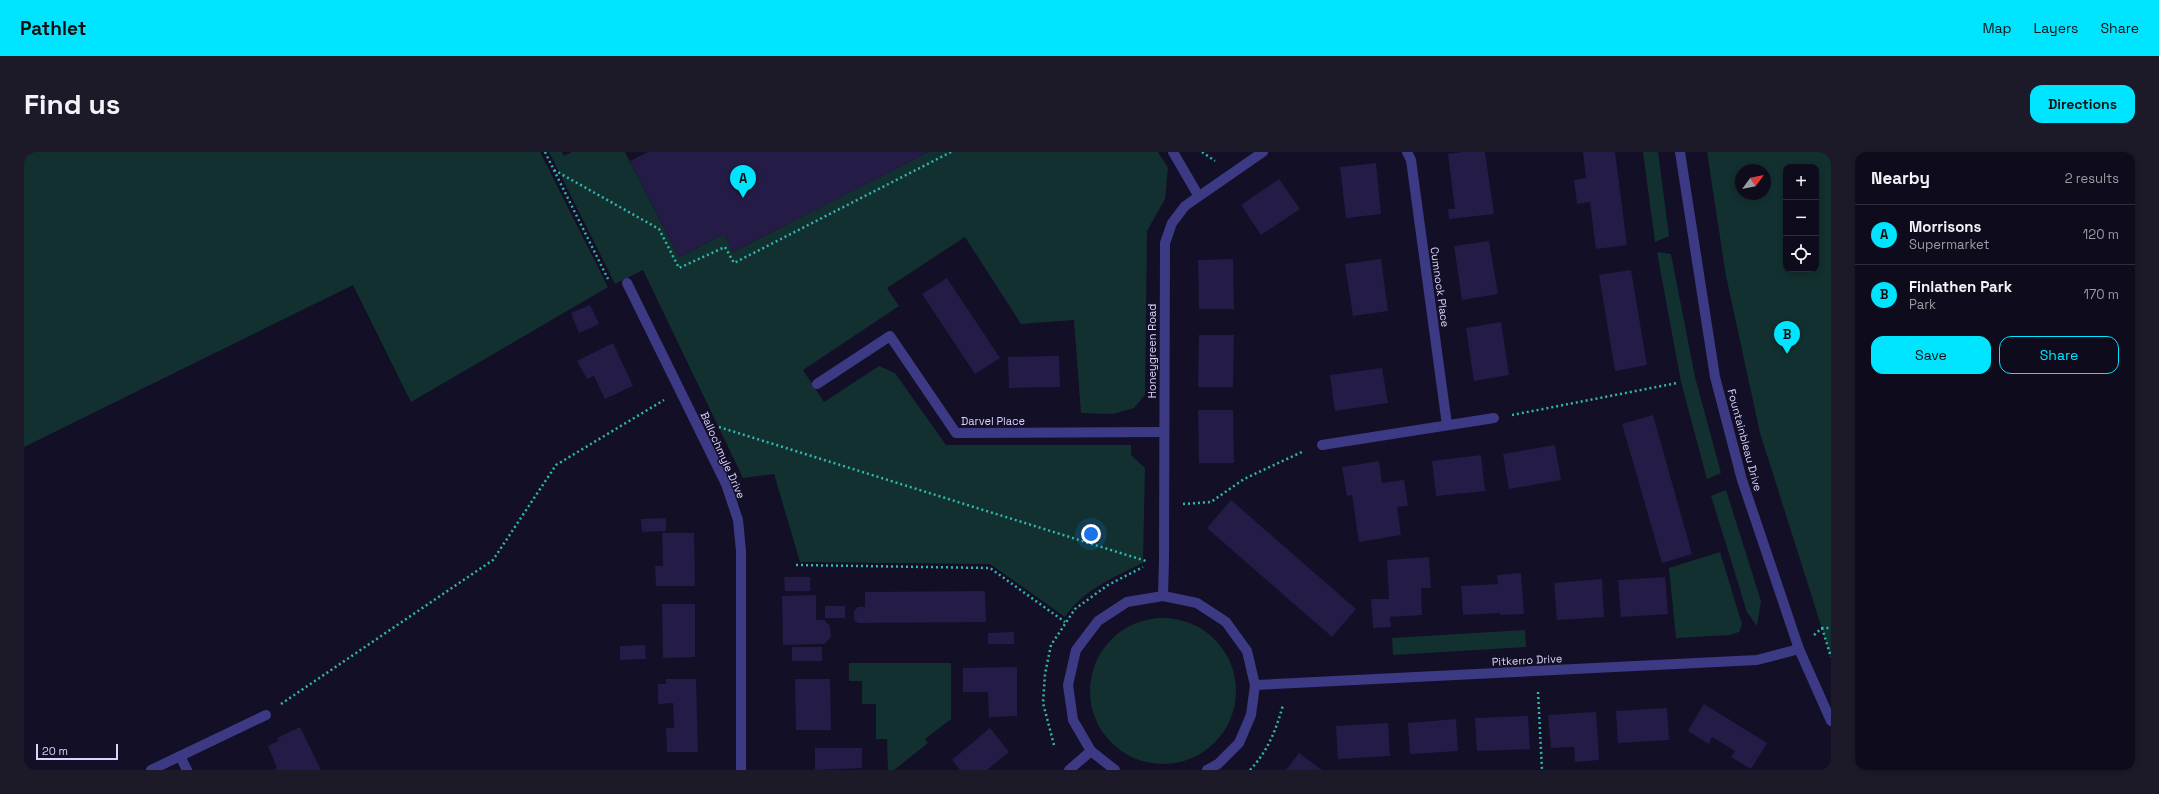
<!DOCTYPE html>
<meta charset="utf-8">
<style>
:root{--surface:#0e0b1c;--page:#1c1929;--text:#f1f3f6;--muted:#9b9ba3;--line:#2e2b3b;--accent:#00e5ff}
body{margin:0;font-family:"Space Grotesk",sans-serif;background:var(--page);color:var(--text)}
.controls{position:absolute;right:12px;top:12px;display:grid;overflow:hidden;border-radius:8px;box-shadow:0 2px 6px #0003}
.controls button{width:36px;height:36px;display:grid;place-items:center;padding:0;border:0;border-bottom:1px solid var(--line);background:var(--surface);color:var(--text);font:20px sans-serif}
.compass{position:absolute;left:1711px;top:12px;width:36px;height:36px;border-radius:50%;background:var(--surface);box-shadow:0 2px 6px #0003;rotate:57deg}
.scale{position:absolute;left:12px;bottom:10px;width:82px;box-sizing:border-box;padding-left:4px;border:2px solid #d9d4ff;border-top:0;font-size:11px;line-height:14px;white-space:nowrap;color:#d9d4ff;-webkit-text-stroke:3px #130f26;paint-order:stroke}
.you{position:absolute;left:1067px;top:382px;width:14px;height:14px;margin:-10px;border:3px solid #fff;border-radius:50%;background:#1a73e8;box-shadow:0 0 0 6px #1a73e833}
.badge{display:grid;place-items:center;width:26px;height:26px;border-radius:50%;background:var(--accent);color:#111;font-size:13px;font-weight:700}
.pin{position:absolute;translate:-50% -33px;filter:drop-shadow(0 1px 2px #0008)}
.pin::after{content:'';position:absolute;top:21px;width:14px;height:12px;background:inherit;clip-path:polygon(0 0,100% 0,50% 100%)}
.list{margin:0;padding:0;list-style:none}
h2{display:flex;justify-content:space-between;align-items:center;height:52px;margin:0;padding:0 16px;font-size:17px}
h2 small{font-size:13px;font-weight:400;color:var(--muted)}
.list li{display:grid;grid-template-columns:26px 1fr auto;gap:12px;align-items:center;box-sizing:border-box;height:60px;padding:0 16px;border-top:1px solid var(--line)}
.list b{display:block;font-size:15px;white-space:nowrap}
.list p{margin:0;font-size:13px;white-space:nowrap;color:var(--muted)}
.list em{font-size:13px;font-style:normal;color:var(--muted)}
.actions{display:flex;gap:8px;padding:12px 16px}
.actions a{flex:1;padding:9px 0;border:1px solid var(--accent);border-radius:12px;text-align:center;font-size:14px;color:var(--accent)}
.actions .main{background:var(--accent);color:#111}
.icon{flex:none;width:22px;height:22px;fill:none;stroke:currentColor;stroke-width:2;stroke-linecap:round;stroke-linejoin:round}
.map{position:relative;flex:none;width:1807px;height:618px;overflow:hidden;border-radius:12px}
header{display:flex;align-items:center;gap:24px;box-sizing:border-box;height:56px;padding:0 20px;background:var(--accent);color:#111}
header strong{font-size:19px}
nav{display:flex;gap:22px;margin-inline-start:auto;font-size:14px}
.intro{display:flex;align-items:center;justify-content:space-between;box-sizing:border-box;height:96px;padding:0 24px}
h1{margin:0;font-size:28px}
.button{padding:10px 18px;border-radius:12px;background:var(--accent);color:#111;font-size:14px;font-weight:700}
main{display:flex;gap:24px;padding:0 24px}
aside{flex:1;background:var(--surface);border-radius:12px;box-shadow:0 2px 6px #0003}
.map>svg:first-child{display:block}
</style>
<header>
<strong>Pathlet</strong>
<nav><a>Map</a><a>Layers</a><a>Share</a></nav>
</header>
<div class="intro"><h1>Find us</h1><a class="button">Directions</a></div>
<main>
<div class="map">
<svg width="1807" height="618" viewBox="0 0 1807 618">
<rect width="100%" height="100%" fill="#130f26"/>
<g fill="#12302f" fill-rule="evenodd">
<path d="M0 0H516L584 135 387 250 329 133 0 295Z"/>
<path d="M525 0H538L540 4 548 0H601L655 105 700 82 709 100 904 0H1134L1144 16 1141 47 1123 79 1121 243 1110 256 1089 262 1057 261 1050 168 997 172 941 85 863 136 875 154 779 218 800 250 855 214 871 221 922 293H1107V303L1121 316 1119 411C1090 425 1059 438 1041 465L966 412 776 410 750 322 719 326 619 118 591 132Z"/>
<path d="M1619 0H1634L1645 84 1631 90Z"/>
<path d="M1683 0H1807V505L1736 281 1702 124ZM1762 15H1792V117H1762ZM1717 18H1741V42H1717Z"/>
<path d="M1633 100 1647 102 1671 225 1697 321 1683 327 1657 230Z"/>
<path d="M1702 338 1737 449 1733 474 1723 460 1687 344Z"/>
<path d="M1696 400 1718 472 1715 480 1706 483 1652 486 1645 416Z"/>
<circle cx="1139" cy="539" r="73"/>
<path d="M1501 478 1502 495 1369 503 1368 486Z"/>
<path d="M825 511H927V567L901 587 904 591 870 618H864L863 587H852V552H838V529H825Z"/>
</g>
<g fill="#241b47">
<path d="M624 0H904L709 100 700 82 655 105 606 9Z"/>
<path d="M1438 0H1461L1470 62 1425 67 1424 57H1431L1424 2Z"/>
<path d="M1559 0H1591L1603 93 1572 97 1566 50 1553 52 1550 28 1562 26Z"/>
<path d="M1352 11 1357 62 1322 66 1316 15Z"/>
<path d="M1255 27 1276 57 1237 83 1217 53Z"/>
<path d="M1465 89 1474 142 1438 148 1430 94Z"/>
<path d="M1209 107 1210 157H1175L1174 108Z"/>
<path d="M1357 107 1364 159 1329 164 1321 112Z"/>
<path d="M1607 118 1623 213 1591 219 1575 123Z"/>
<path d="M923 126 976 206 951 222 898 142Z"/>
<path d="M566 153 575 172 555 181 547 161Z"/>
<path d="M1477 170 1485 223 1450 229 1442 176Z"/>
<path d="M1175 183H1210L1209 235H1174Z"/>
<path d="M589 191 609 234 581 247 570 224 563 227 553 209Z"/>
<path d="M1035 204 1036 235 985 236 984 205Z"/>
<path d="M1358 216 1364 251 1311 259 1306 223Z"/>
<path d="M1174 258H1209L1210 311H1175Z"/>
<path d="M1629 263 1668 402 1638 411 1598 272Z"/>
<path d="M1531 293 1537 328 1485 337 1479 302Z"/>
<path d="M1457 303 1461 339 1412 344 1408 309Z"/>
<path d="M1355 309 1358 331 1380 328 1384 354 1373 355 1377 383 1335 390 1328 343 1323 344 1318 315Z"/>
<path d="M1207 348 1332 457 1308 485 1183 376Z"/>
<path d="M642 366V379L618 380 617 367Z"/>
<path d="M638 381H670L671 434H632L631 414H639Z"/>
<path d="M1405 405 1407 436H1397L1398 463 1366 465 1367 475 1349 476 1347 447H1365L1363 408Z"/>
<path d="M1497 421 1500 462 1476 463V461L1439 463 1437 434 1474 432 1473 423Z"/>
<path d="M760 425H786V439H761Z"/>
<path d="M1641 425 1644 462 1597 465 1594 428Z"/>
<path d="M1578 427 1580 465 1533 468 1530 431Z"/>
<path d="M961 439 962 470 834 471 830 468V459L834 455H841V440Z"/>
<path d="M792 443V468H800L806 474 807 485 800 492 759 493 758 444Z"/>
<path d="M638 452H671V505L639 506Z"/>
<rect x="801" y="454" width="20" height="12"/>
<path d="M990 480V492H964V481Z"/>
<path d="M621 493 622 507 596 508V494Z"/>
<rect x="768" y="495" width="30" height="14"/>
<path d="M993 515V564L965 565 964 540H939V516Z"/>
<path d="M642 527H672L674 600H643L642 576H650L649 551 634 552V532H642Z"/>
<path d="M771 527H806L807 578H772Z"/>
<path d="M1680 552 1743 591 1727 617 1707 605 1711 599 1700 592 1688 585 1685 592 1664 579Z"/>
<path d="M1643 556 1645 588 1594 591 1592 559Z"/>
<path d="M1572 560 1575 608 1551 610 1550 595 1527 596 1524 563Z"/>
<path d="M1504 564 1506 597 1453 599 1451 566Z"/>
<path d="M1432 567 1434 599 1386 602 1384 571Z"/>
<path d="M1364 571 1366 604 1314 607 1312 574Z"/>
<path d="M276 575 297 618H249L253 616 244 594 254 589 253 586Z"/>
<path d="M966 576 985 600 963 618H936L928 608Z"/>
<path d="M791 596H838V616L791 618Z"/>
<path d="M1275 601 1298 618H1262Z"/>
</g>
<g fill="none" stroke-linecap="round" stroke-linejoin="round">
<g stroke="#2fb8b0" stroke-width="2.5" stroke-dasharray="2 3" stroke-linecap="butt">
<path d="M521 0 584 127"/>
<path d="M1178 0 1191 9"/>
<path d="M530 18 635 77 655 116 701 95 710 111 927 0"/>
<path d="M1488 263 1653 231"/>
<path d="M695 275 1122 409"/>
<path d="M1159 352 1187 350 1220 327 1280 299"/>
<path d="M772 413 966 416 1041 470"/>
<path d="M1798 476 1807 505"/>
<path d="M1790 483 1798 476H1807"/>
<path d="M1514 540 1518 618"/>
<path d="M257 552 469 408 532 313 640 248"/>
<path d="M1030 593 1019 551 1021 522 1027 493 1051 457 1084 433 1119 415"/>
<path d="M1226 618C1244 599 1252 578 1259 553"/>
</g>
<path stroke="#3d3a85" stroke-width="10" d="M1149 0 1174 43"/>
<g stroke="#3d3a85" stroke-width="10">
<path d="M1383 0 1387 8 1423 273"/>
<path d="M603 131 702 332 714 368 717 399V618"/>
<path d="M793 232 866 184 932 281 1139 280"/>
<path d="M1298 293 1470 266"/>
<path d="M1139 444 1140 408 1141 91 1148 71 1161 54 1239 0"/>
<path d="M1231 533 1733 508 1775 497"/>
<path d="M156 604 163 618"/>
<path d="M127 618 242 563"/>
<path d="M1045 618 1067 599"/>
<path d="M1091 618 1067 599 1049 568 1044 533 1052 498 1074 469 1103 450 1139 444 1173 451 1202 470 1223 499 1231 533 1227 563 1215 591 1194 612 1183 618"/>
</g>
<path stroke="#3d3a85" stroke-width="10" d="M1656 0 1691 225 1718 328 1775 497 1807 569"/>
</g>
<g text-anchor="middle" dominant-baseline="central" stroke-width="3" stroke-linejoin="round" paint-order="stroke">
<g font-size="11" fill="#d9d4ff" stroke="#130f26">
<text transform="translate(1416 135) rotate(82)">Cumnock Place</text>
<text transform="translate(1128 199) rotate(-90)">Honeygreen Road</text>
<text x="969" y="269">Darvel Place</text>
<text transform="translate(1721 288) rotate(75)">Fountainbleau Drive</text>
<text transform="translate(699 303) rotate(66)">Ballochmyle Drive</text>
<text transform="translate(1503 508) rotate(-3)">Pitkerro Drive</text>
</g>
</g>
</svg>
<div class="controls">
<button>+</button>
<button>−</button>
<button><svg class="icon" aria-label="locate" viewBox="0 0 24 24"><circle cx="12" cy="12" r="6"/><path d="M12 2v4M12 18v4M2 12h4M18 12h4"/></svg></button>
</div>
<svg class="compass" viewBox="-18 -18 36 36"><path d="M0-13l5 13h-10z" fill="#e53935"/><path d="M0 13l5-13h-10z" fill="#9b9ba3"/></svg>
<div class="scale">20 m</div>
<div class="you"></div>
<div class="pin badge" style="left:719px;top:46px">A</div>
<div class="pin badge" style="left:1763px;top:202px">B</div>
</div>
<aside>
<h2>Nearby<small>2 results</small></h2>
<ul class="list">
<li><span class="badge">A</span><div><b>Morrisons</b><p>Supermarket</p></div><em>120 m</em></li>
<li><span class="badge">B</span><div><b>Finlathen Park</b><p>Park</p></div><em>170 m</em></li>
</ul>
<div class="actions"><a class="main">Save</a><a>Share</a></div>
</aside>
</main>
